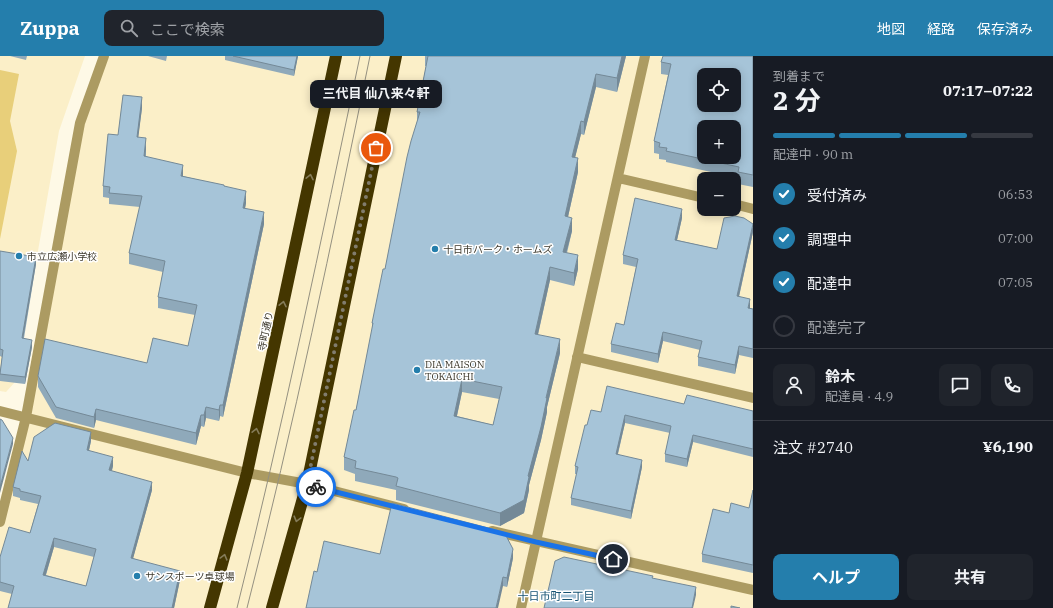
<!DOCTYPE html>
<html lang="ja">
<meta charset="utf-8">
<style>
body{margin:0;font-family:"IBM Plex Serif","Noto Sans JP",serif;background:#20242c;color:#f1f3f6;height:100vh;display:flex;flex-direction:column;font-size:15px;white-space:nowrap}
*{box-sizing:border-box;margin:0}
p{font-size:13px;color:#9ea1a6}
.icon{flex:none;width:22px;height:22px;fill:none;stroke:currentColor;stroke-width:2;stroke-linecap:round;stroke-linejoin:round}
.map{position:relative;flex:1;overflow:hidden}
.panel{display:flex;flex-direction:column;background:#171b24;width:300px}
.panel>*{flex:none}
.buttons{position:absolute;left:697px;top:12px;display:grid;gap:8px}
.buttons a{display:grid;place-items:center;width:44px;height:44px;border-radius:8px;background:#171b24;box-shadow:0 2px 10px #0003;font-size:20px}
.pin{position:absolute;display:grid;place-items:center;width:34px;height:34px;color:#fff;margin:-17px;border:2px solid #fff;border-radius:50%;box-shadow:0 1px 4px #0007}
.courier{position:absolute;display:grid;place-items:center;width:40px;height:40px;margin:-20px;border:3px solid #1a73e8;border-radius:50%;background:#fff;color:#222;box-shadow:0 1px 5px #0007}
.bubble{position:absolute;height:28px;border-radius:8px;background:#171b24;box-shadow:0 2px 10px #0003;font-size:13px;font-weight:700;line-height:28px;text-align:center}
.head em{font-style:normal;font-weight:700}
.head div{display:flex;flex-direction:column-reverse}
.head{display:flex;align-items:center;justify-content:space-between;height:68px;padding:0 20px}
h1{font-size:26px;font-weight:700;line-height:30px}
.bar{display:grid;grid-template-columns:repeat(4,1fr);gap:6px 4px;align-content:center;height:48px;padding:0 20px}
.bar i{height:5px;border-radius:3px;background:#363941}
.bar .current{background:#247eac}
.bar p{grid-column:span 4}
.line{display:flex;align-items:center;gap:10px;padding:0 20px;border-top:1px solid #363941}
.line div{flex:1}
.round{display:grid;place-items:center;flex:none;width:42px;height:42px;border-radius:8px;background:#20242c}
ol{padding:0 20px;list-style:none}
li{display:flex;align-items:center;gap:12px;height:44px}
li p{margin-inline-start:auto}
li .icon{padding:4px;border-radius:50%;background:#247eac;color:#fff;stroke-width:4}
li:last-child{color:#9ea1a6}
li i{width:22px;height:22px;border:2px solid #363941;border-radius:50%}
.primary-button{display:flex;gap:8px;margin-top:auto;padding:8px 20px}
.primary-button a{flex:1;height:46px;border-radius:8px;background:#247eac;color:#fff;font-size:16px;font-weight:700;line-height:46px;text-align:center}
.primary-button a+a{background:#20242c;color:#f1f3f6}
header{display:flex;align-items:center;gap:24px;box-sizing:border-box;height:56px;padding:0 20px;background:#247eac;color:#fff}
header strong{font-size:19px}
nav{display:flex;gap:22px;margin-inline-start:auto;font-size:14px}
.search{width:280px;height:36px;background:#20242c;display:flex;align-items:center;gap:10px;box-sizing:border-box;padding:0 14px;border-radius:8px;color:#9ea1a6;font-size:15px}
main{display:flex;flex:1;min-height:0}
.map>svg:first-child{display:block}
</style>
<header>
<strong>Zuppa</strong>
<div class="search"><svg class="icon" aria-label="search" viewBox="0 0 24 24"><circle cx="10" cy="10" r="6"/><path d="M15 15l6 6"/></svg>ここで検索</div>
<nav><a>地図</a><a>経路</a><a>保存済み</a></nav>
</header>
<main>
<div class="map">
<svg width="753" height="552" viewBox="0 0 753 552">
<rect width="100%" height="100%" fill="#fef9e6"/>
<path fill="#fbefc8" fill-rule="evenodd" d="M0,0H85L59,75L15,326L6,336L0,335Z
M105,0H753V552H0V467L80,70ZM704,19H734V49H704ZM704,71H734V101H704ZM704,123H734V153H704Z"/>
<path fill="#e8cf7a" d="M0,14L19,18L10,65L17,95L0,183Z"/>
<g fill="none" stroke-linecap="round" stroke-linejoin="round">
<path stroke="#ac9b62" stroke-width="10" d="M618,122L704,142
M734,148L753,153
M577,301L753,342
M0,355L247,417L307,428L404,453
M0,466L26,361L80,67L104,0
M492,475L753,534
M521,552L645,0"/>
<path stroke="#443600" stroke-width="12" d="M210,552L247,417L336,0
M272,552L307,428L396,0"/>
<path stroke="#949080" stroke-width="1" d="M237,552C283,369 321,185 360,0
M247,552C294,369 332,185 370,0"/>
</g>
<path fill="#8fa9ba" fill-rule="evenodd" d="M10,0H27L26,4Z
M148,0H167L166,5Z
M225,0H298L294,20L225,4Z
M425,0H626L617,36L596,31L584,79L581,78L575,101L578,116L568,161L572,175L567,197L578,213L574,230L550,224L538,279L560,297L547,351V356L541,384L529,429V434L524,457L500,470L396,444V434L355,425V418L344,414V401L356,354L372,275V267L385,213L417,66V56L426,10H425ZM462,336L499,343L493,369L457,360Z
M753,0V131L738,128V122L666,106V104L659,103V98L654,97V85L668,19L661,18V6Z
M142,52L138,81L146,93V100L183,120L224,130L246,147L245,152L264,168L223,361L220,360L219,365L206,362L204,371L201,370L196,389L96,364L94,372L56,362L38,331V320L147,307L188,290L195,259L158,252V241L163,216L129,208V197L140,151L109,148V142L103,141V130L118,79Z
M682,162L677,184L717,193L753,176L739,241L750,252L753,253V302L739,299L735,318L698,310V301L700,294L663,285L658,307L611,296V288L624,269L636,211L623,208V199Z
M0,195L36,208L24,282L32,291L25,328L0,325V315L2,301L0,300Z
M684,348L753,355V401L693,386L687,411L665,406V398L670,377L625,367L618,398L642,411L631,463L571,449V442L577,418H575V410L587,369L601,356Z
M91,385L89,394L113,410L112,415L152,434L133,502L180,524L174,552H8L12,538L0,535V501L30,477L38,448L20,444V442L13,440V431L28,405ZM54,491L94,501L86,530L46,519Z
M753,434V517L702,506V498L729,457L749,452Z
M513,502L507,531L503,530L317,516Z"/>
<path fill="#748997" d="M297,0H298L294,20V14Z
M622,0H626L617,36V22Z
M596,18V31L584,79V66Z
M142,41V52L137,92V81Z
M581,65V78L572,114V101Z
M146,82V93L144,111V100Z
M578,102V116L565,174V160Z
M183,109V120H181Z
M246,135V147L243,163V152Z
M682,153V162L675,193V184Z
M264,156V168L223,361V349Z
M572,162V175L563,209V196Z
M753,168V176L737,249V240Z
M578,199V213L574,230V217Z
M36,201V208L22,289V282Z
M550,211V224L535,291V278Z
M750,243V252L748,260V252Z
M663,276V285L658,307V298Z
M560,283V297L547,351V356L541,384L529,429V434L524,457L500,470V457L528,420Z
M32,284V291L25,328V321Z
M739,290V299L735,318V309Z
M462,323V336L454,373V360Z
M220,349V360L219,365V354Z
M206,351V362L204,371V359Z
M96,353V364L94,372V361Z
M201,359V370L196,389V377Z
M625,359V367L616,405V398Z
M91,376V385L87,403V394Z
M693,379V386L687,411V403Z
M13,382V388L0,437V431Z
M113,401V410L109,423V414Z
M642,404V411L631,463V455Z
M152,426V434L131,510V502Z
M54,482V491L43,528V519Z
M513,493V502L507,531V522Z
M180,515V524L174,552H172Z
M503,521V530L498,552H496Z
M696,531V539L693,552H692Z"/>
<path fill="#a6c4d8" stroke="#748997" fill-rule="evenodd" d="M233,0H297L294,14Z
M428,0H622L617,22L596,18L584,66L581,65L572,101L578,102L565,160L572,162L563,196L578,199L574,217L550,211L535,278L560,283L546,342H547L541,371L528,420L529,421L524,444L500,457L396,430L398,422L396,421L355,412L356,405L344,401L354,354H356L373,267H372L383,213H385L407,101L411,85L420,56H417ZM462,323L502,331L493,369L454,360Z
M663,0H753V119L738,116L739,111L666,95L667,92L659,91L660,87L654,85L671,8L661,6ZM704,19H734V49H704ZM704,71H734V101H704Z
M123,39L142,41L137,81L146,82L144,100L183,109L181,120L224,129V130L246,135L243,152L264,156L223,349H220L219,354L206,351L204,359H201L196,377L96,353L94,361L56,351L38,320L45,283L147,307L153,282L188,290L197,249L158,241L165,205L129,197L142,140L109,137L110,131L103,130L108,78L118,79Z
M635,142L682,153L675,184L717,193L724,162L735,160L744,162L753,168L737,240L750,243L748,252L753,253V293L739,290L735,309L698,301L702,285L663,276L658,298L611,288L616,267L624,269L638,203L623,199Z
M0,195L36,201L22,282L32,284L25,321L0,318L3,294L0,293Z
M607,330L684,348L687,339L753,355V393L693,379L687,403L665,398L671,370L625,359L616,398L642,404L631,455L571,442L578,411L575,410L585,369H587L591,354L601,356Z
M0,363L2,364L13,382L0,431Z
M55,367L91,376L87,394L113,401L109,414L152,426L131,502L180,515L172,552H8L14,530L0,526V501L9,471L30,477L41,440L20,435V433L13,431L22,395L28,405L34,381ZM54,482L96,493L86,530L43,519Z
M753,434V509L702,498L713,453L729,457L731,447L749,452Z
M392,447L504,476L513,493L507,522L503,521L496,552H306L314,515L317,516L324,485L380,498Z
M564,501L653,520L652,522L696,531L692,552H544L555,505Z
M731,550L740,552H731Z"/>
<defs><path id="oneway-chevron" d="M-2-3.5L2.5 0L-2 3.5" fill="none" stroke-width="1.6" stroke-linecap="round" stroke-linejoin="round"/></defs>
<g stroke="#857c59">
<use href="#oneway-chevron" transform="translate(310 121) rotate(-78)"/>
<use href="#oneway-chevron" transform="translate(283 248) rotate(-78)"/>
<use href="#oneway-chevron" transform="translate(256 375) rotate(-78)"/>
<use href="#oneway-chevron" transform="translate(297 463) rotate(105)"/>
<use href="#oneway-chevron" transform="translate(224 501) rotate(-75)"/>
</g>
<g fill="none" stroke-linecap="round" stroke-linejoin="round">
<path stroke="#817c6d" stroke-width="4" stroke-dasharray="0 7.2" d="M316,431L307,428L376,92"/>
<path stroke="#1a73e8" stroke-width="5" d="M316,431L536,486L613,503"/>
</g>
<g fill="#247eac" stroke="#fff" stroke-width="1.5">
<circle cx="435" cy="193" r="4"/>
<circle cx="19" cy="200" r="4"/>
<circle cx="417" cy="314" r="4"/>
<circle cx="137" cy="520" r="4"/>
</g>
<g text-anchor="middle" stroke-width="3" stroke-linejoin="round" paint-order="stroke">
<g font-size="10" fill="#3d392c" stroke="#fff" text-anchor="start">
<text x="443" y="197">十日市パーク・ホームズ</text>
<text x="27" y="204">市立広瀬小学校</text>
<text x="425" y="312">DIA MAISON<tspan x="425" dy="12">TOKAICHI</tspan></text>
<text x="145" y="524">サンスポーツ卓球場</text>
</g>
<g font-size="10" fill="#3d392c" stroke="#fff">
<text transform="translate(265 275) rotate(-78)" y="4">寺町通り</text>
</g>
<g font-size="11" fill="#165373" stroke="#fff">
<text x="556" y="544">十日市町二丁目</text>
</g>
</g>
</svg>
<div class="buttons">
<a><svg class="icon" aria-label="locate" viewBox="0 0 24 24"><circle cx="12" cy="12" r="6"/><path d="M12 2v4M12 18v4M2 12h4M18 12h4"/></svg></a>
<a>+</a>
<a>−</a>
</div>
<div class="pin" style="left:376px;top:92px;background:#ea580c"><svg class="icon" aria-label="bag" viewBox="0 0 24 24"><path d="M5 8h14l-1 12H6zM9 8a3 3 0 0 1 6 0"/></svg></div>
<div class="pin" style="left:613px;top:503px;background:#1f2937"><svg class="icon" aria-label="home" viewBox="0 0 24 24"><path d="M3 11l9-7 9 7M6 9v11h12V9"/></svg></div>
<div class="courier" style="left:316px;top:431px"><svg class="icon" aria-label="bike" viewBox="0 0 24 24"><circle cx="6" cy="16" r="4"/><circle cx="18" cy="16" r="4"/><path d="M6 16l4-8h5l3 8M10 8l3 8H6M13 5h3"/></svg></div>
<div class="bubble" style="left:310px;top:24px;width:132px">三代目 仙八来々軒</div>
</div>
<section class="panel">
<div class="head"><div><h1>2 分</h1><p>到着まで</p></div><em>07:17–07:22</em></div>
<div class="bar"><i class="current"></i><i class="current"></i><i class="current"></i><i></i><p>配達中 · 90 m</p></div>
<ol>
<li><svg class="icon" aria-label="check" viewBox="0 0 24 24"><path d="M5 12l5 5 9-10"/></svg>受付済み<p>06:53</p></li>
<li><svg class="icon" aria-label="check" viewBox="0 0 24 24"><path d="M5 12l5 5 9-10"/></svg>調理中<p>07:00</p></li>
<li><svg class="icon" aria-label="check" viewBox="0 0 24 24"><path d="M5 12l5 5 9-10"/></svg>配達中<p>07:05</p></li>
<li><i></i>配達完了</li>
</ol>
<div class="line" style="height:72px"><a class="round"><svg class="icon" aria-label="person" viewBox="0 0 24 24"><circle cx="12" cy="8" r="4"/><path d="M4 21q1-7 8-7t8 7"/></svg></a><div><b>鈴木</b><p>配達員 · 4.9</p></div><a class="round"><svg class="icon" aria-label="chat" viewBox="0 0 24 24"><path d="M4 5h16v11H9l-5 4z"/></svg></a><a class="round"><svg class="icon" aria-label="phone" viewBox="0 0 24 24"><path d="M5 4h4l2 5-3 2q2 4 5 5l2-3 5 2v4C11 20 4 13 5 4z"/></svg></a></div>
<div class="line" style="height:52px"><div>注文 #2740</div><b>¥6,190</b></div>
<div class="primary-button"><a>ヘルプ</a><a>共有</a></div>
</section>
</main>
